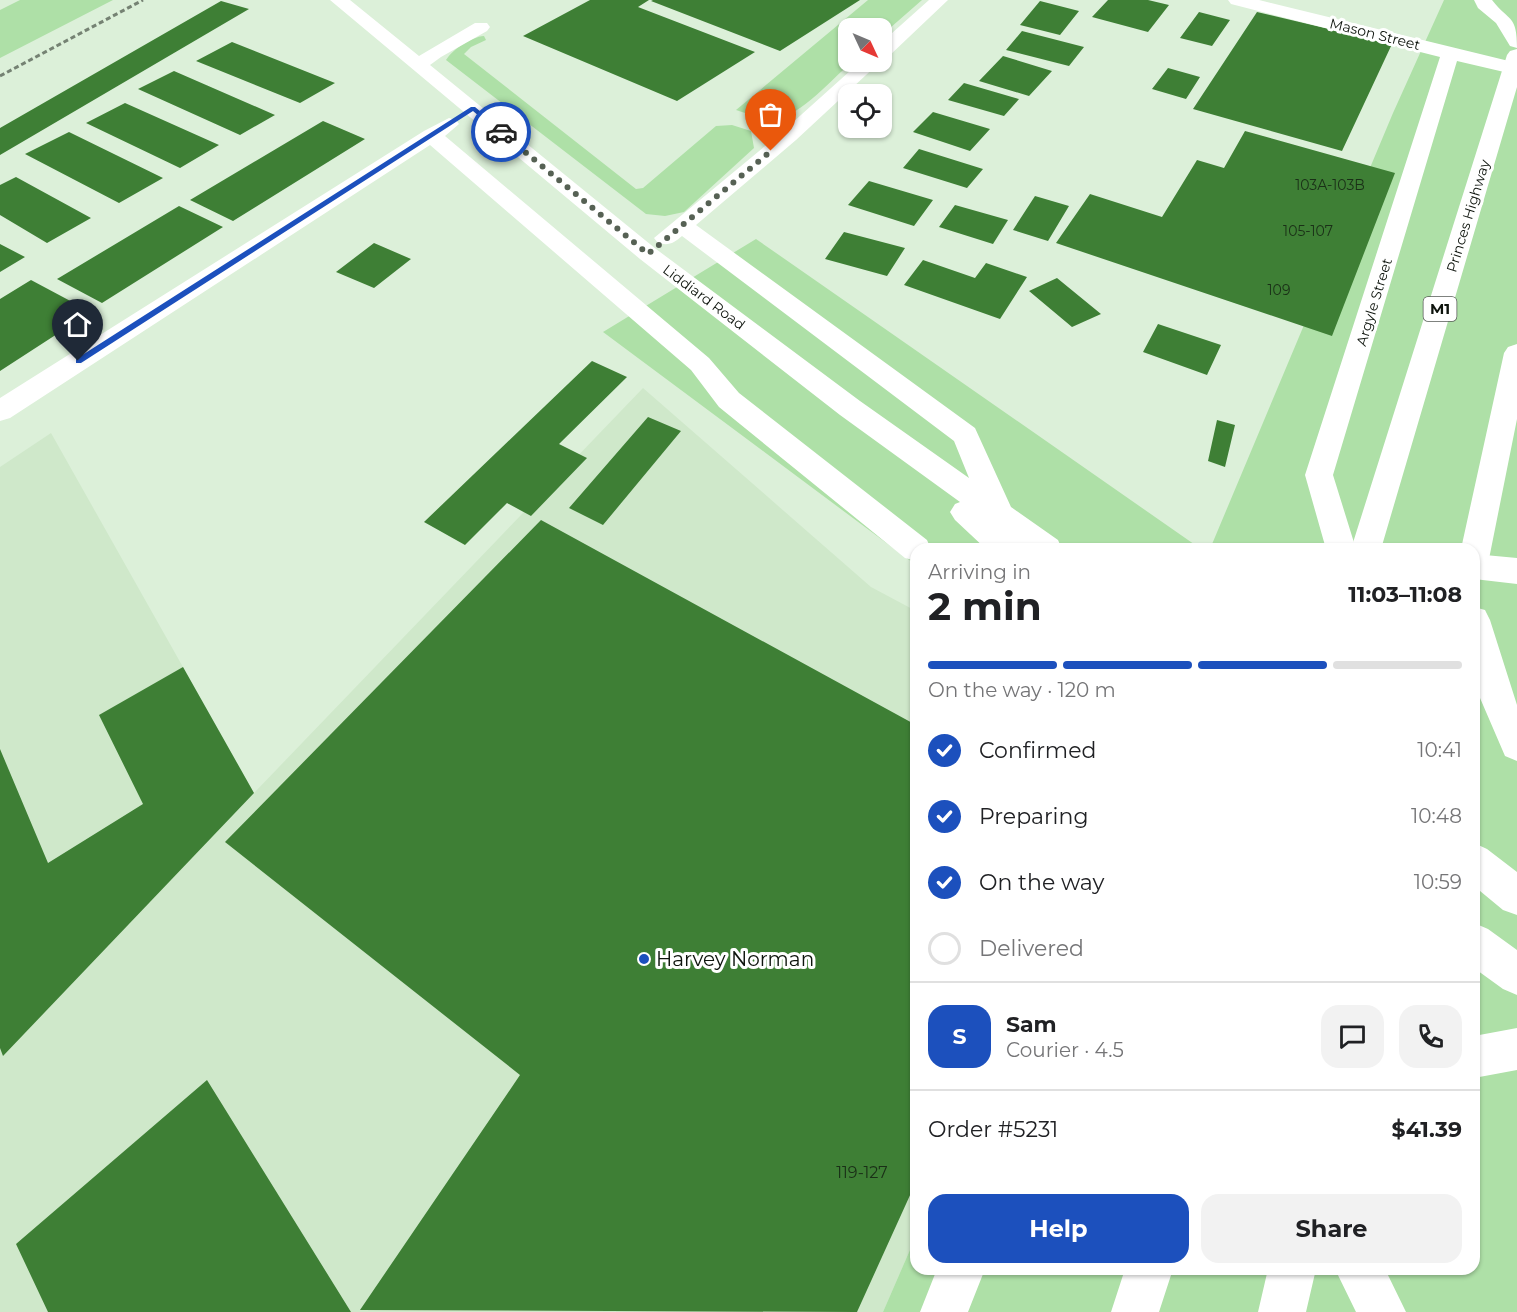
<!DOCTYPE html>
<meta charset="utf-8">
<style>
body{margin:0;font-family:Montserrat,sans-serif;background:#f2f2f2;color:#202124;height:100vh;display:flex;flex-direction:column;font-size:22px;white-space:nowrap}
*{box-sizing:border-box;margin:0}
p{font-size:20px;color:#757577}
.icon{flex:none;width:33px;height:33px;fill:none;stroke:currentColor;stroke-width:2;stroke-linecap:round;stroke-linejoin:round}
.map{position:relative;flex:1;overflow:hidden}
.sheet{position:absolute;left:910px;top:543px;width:570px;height:732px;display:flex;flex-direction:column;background:#fff;border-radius:18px;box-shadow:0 2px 4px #0004}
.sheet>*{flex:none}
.needle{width:39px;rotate:134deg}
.buttons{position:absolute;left:838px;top:18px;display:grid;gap:12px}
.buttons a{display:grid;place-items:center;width:54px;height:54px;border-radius:12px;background:#fff;box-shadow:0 2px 4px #0004;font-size:30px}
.pin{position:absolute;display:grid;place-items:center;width:51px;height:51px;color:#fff;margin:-62px -26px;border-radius:50% 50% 50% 0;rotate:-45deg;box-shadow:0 0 6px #0007}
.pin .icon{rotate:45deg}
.courier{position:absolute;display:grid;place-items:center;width:60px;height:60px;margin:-30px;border:4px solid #1c50bd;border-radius:50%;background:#fff;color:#222;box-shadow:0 2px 8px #0007}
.summary em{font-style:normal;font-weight:700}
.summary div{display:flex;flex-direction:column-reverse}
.summary{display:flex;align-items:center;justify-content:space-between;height:102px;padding:0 18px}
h1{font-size:39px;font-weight:700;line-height:45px}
.bar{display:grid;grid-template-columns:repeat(4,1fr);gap:9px 6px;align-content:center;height:72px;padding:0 18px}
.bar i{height:8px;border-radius:4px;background:#e0e0e0}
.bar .active{background:#1c50bd}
.bar p{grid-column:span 4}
.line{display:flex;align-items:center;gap:15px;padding:0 18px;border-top:2px solid #e0e0e0}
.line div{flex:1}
.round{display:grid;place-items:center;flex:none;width:63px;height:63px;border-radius:18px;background:#f2f2f2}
ol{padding:0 18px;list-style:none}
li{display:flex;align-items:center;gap:18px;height:66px}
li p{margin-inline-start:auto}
li .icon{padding:6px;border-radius:50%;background:#1c50bd;color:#fff;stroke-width:4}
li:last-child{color:#757577}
li i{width:33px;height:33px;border:3px solid #e0e0e0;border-radius:50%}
.button{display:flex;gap:12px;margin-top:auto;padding:12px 18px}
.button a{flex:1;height:69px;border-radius:18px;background:#1c50bd;color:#fff;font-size:24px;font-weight:700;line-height:69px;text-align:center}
.button a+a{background:#f2f2f2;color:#202124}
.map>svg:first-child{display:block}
</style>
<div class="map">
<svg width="1517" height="1312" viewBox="0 0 1517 1312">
<rect width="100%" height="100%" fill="#dcf0d9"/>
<path fill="#cfe8ca" d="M643,388L871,587L916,611V1236L883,1312H0V467L51,433L254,793Z"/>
<path fill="#aee0a7" d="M20,0H113L0,58V10Z
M868,0H922L882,35V28H849V62H852C833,78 801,115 778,118C764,120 749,114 736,110Z
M1444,0H1517V1312H883L916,1236V1269H1474V549H1210L1393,113Z
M484,36L486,40L471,47L464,54L636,189L643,188L716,126L732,125L751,131L754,148L684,212L665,216L646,214L446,60C453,49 471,37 484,36Z
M756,239L1201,549H916V565L603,332Z"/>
<path fill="#3e7f35" d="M590,0H649L638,7L755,52L677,101L523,36Z
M653,0H860L780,51L651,1Z
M1108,0H1148L1169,5L1148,32L1092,17Z
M221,1L249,9L0,155V128Z
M1040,1L1079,11L1060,35L1020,25Z
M1199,12L1230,20L1212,46L1180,38Z
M1257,12L1392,44L1342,151L1193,109Z
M1022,31L1084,47L1069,66L1006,50Z
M232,42L335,83L300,103L196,61Z
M1003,56L1052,71L1029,96L979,81Z
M1168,68L1200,77L1186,99L1152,89Z
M174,71L275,115L240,135L138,89Z
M964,83L1019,99L1004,116L948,100Z
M125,103L219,145L180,168L86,123Z
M933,112L990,129L970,151L913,132Z
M323,121L365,139L233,221L190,200Z
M1245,131L1395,173L1332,336L1056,243L1090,194L1162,217L1197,160L1224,168Z
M69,132L163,178L119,203L25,154Z
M919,149L983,169L967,188L903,168Z
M16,177L91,218L47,243L0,215V185Z
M869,181L933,200L914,226L848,205Z
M1035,196L1069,206L1048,241L1013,230Z
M955,205L1008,220L993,244L939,227Z
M179,206L223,227L102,303L57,279Z
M844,232L905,248L887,276L825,259Z
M374,243L411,259L374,288L336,272Z
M0,244L25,257L0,272Z
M923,260L975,278L986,263L1027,277L1000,319L904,285Z
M1057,278L1101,314L1072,327L1029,291Z
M31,280L91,312L0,371V299Z
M1158,324L1221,345L1207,375L1143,352Z
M592,361L627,377L559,444L587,458L531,516L507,503L465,545L424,522Z
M648,417L681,431L603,525L569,508Z
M1217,420L1235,425L1225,467L1208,461Z
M541,520L916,725V1182L857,1312L360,1310L520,1075L225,842Z
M183,667L254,793L3,1056L0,1048V749L48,863L143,804L99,715Z
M207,1080L351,1312H48L16,1244Z"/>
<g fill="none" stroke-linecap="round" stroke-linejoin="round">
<path fill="#fff" fill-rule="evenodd" d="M330,0H350L419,56L475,23H487L490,27L487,31L441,57L430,65L656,249L860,401L969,478L954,441L682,236C674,243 669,246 658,243L654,238L782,132L860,62H880L796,140L696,225L975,428L1011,507L1058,540L1062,549H1024L1019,545L1021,549H986L955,520L950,512L955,504L960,502L840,415L640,259Z
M929,0H948L889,56L882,58V42Z
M1228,0H1259L1517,63V75L1457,61L1333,475L1356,549H1326L1305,475L1440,57L1231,4Z
M1474,0H1492C1509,22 1517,14 1517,48L1510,46L1496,23L1478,8Z
M449,118L456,120L459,124L445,136L709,358L739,393L927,540L931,549H916V561L905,558L719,407L691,370L430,145L10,418L0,421V398L424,131Z
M1474,554L1517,558V584L1474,579Z
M1474,607L1485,610L1490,620L1517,705V761L1505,756L1477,691L1474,681Z
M1474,843L1487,849L1517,872V915L1503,910L1474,886Z
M1474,923L1488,929L1517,950V995L1503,989L1474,968Z
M1517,1028V1070L1474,1078V1036Z
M937,1269H985L968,1312H920Z
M1335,1269H1385L1406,1312H1356Z"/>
<path fill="#fff" fill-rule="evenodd" d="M1517,49V87L1381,549H1351L1507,55L1510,51Z
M1517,344V419L1489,559L1485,568L1474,571V549H1461L1504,353L1508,347Z
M1125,1269H1173L1159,1312H1111Z
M1268,1269H1316L1306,1312H1258Z"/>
<path stroke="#758273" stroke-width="3" stroke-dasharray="5 3" stroke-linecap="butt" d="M0,76L143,0"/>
</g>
<path fill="#1c50bd" d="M471,107H475L504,131V133H499L473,111L81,363H76V359Z"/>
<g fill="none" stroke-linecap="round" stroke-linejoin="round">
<path stroke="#566154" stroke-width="6" stroke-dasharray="0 10.8" d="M501,132L648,254L771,151"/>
</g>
<circle fill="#1c50bd" stroke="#fff" stroke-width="2" cx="644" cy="959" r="6"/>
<g text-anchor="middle" stroke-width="6" stroke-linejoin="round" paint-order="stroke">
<g font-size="14" fill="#0e140d" stroke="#fff">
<text transform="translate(1375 34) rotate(14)" y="5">Mason Street</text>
<text transform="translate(1468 216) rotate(-73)" y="5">Princes Highway</text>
<text transform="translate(704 297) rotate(37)" y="5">Liddiard Road</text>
<text transform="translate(1374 302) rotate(-73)" y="5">Argyle Street</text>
</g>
<g font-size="14" fill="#1a2f17">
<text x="1330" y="190">103A-103B</text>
<text x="1308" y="236">105-107</text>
<text x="1279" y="295">109</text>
</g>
<rect fill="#fff" stroke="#565a56" stroke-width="1.5" x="1423.5" y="297" width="33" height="24" rx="4.5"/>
<g font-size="15" font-weight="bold" fill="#0e140d">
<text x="1440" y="314">M1</text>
</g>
<g font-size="16" fill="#1a2f17">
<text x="862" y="1178">119-127</text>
</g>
<g font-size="20" fill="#0e140d" stroke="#fff" text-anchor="start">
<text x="656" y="966">Harvey Norman</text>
</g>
</g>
</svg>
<div class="buttons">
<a><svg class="needle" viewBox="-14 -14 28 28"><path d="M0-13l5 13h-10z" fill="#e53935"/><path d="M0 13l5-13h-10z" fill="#757577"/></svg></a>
<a><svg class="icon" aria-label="locate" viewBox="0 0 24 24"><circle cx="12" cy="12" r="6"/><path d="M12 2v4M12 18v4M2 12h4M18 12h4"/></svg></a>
</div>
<div class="pin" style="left:771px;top:151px;background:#ea580c"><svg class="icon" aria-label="bag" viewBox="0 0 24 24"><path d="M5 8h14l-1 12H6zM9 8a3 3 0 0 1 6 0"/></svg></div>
<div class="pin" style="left:78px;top:361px;background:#1f2937"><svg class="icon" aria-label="home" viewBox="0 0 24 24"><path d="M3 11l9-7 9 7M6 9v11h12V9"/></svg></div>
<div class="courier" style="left:501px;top:132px"><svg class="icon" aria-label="car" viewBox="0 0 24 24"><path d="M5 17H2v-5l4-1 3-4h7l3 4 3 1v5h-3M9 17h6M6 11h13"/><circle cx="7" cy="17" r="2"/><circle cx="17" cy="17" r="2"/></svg></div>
<section class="sheet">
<div class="summary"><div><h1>2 min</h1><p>Arriving in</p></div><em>11:03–11:08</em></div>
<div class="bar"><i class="active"></i><i class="active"></i><i class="active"></i><i></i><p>On the way · 120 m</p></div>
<ol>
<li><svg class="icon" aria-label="check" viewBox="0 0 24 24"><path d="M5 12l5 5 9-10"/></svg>Confirmed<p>10:41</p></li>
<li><svg class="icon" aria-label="check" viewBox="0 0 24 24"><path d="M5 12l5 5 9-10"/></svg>Preparing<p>10:48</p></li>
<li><svg class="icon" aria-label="check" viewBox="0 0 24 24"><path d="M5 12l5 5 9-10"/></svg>On the way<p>10:59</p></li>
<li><i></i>Delivered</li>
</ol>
<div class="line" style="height:108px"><b class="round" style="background:#1c50bd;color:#fff">S</b><div><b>Sam</b><p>Courier · 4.5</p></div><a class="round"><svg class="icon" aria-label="chat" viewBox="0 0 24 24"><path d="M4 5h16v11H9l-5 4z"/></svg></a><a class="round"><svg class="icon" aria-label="phone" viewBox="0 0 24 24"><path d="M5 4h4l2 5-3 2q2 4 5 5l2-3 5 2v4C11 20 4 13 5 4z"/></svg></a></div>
<div class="line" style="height:78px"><div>Order #5231</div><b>$41.39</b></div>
<div class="button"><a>Help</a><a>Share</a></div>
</section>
</div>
